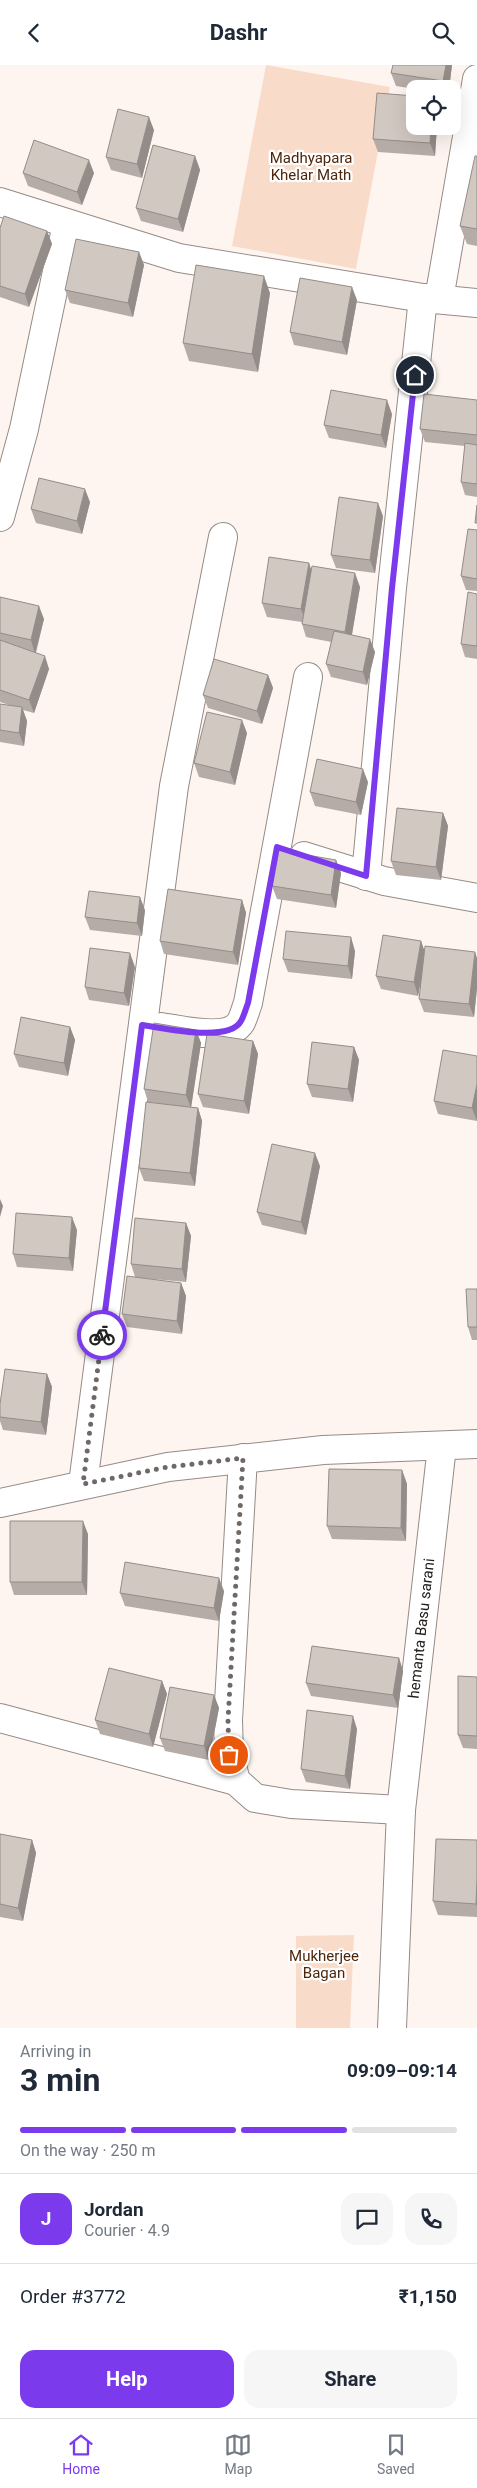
<!DOCTYPE html>
<meta charset="utf-8">
<style>
body{margin:0;font-family:Roboto,sans-serif;background:#f6f6f7;color:#1f2937;height:100vh;display:flex;flex-direction:column;font-size:19px;white-space:nowrap}
*{box-sizing:border-box;margin:0}
p{font-size:16px;color:#747a83}
.icon{flex:none;width:28px;height:28px;fill:none;stroke:currentColor;stroke-width:2;stroke-linecap:round;stroke-linejoin:round}
.map{position:relative;height:1963px;overflow:hidden}
.sheet{display:flex;flex-direction:column;background:#fff;flex:1}
.sheet>*{flex:none}
.controls{position:absolute;left:406px;top:15px;display:grid;gap:10px}
.controls a{display:grid;place-items:center;width:55px;height:55px;border-radius:10px;background:#fff;box-shadow:0 5px 20px #0002;font-size:25px}
.pin{position:absolute;display:grid;place-items:center;width:42px;height:42px;color:#fff;margin:-21px;border:2px solid #fff;border-radius:50%;box-shadow:0 1px 5px #0007}
.courier{position:absolute;display:grid;place-items:center;width:50px;height:50px;margin:-25px;border:4px solid #7c3aed;border-radius:50%;background:#fff;color:#222;box-shadow:0 1px 6px #0007}
.headline em{font-style:normal;font-weight:700}
.headline div{display:flex;flex-direction:column-reverse}
.headline{display:flex;align-items:center;justify-content:space-between;height:85px;padding:0 20px}
h1{font-size:32px;font-weight:700;line-height:38px}
.bar{display:grid;grid-template-columns:repeat(4,1fr);gap:8px 5px;align-content:center;height:60px;padding:0 20px}
.bar i{height:6px;border-radius:4px;background:#e0e1e3}
.bar .current{background:#7c3aed}
.bar p{grid-column:span 4}
.line{display:flex;align-items:center;gap:12px;padding:0 20px;border-top:1px solid #e0e1e3}
.line div{flex:1}
.round{display:grid;place-items:center;flex:none;width:52px;height:52px;border-radius:15px;background:#f6f6f7}
.primary-button{display:flex;gap:10px;margin-top:auto;padding:10px 20px}
.primary-button a{flex:1;height:58px;border-radius:15px;background:#7c3aed;color:#fff;font-size:20px;font-weight:700;line-height:58px;text-align:center}
.primary-button a+a{background:#f6f6f7;color:#1f2937}
header{display:flex;justify-content:space-between;align-items:center;height:65px;padding:0 20px;background:#fff;font-size:22px;font-weight:700}
.tab-bar{display:flex;justify-content:space-around;align-items:center;height:70px;border-top:1px solid #e0e1e3;background:#fff;font-size:14px;color:#747a83}
.tab-bar a{display:grid;justify-items:center;gap:2px}
.tab-bar .current{color:#7c3aed}
.map>svg:first-child{display:block}
</style>
<header><svg class="icon" aria-label="back" viewBox="0 0 24 24"><path d="M15 5l-7 7 7 7"/></svg>Dashr<svg class="icon" aria-label="search" viewBox="0 0 24 24"><circle cx="10" cy="10" r="6"/><path d="M15 15l6 6"/></svg></header>
<div class="map">
<svg width="477" height="1963" viewBox="0 0 477 1963">
<rect width="100%" height="100%" fill="#fef5f0"/>
<path fill="#f9dbca" d="M266,0L390,22L356,204L232,181Z
M354,1870L350,1963H296V1871Z"/>
<g fill="none" stroke-linecap="round" stroke-linejoin="round">
<defs>
<g id="minor">
<path d="M0,137L179,193L423,233L477,238"/>
<path d="M439,234L477,14"/>
<path d="M0,452L24,364L67,159"/>
<path d="M304,791L384,816L477,833"/>
<path d="M366,811L392,523L423,233"/>
<path d="M161,962C181,965 229,977 241,957C244,951 246,943 248,938L308,612"/>
<path d="M243,1393L228,1655L229,1690L236,1716L255,1733L291,1739L401,1745"/>
<path d="M83,1419L174,721L223,472"/>
<path d="M0,1438L168,1402L323,1385L477,1379"/>
<path d="M0,1653L236,1716"/>
<path id="s1" d="M392,1963L401,1745L442,1381"/>
</g>
</defs>
<use href="#minor" stroke="#958b86" stroke-width="30"/>
<use href="#minor" stroke="#fff" stroke-width="28"/>
</g>
<path fill="#b5aca7" d="M393,0H452L449,24H415L396,21L391,8Z
M437,61L435,91L378,87L373,74Z
M154,65L142,113L111,105L106,92Z
M195,91L200,105L183,167L141,156L136,143Z
M477,91V181L467,179L460,161Z
M23,108H94L82,140L28,121Z
M0,163L47,166L52,179L29,242L0,232Z
M139,187L144,200L133,252L70,238L65,225Z
M270,228L258,307L189,296L183,278Z
M357,235L347,290L294,280L290,267Z
M477,335V432L465,430L461,417L465,381L425,377L420,364Z
M392,349L386,383L329,373L324,360Z
M90,437L82,469L36,458L31,444Z
M383,451L375,508L336,503L331,490Z
M477,465V526L466,525L461,511Z
M309,498L311,505L360,522L352,570L375,587L367,620L331,612L326,599L331,577L306,572L302,559V557L267,552L262,538Z
M477,529V594L465,592L461,579Z
M0,532L44,554L36,588L49,604L34,648L23,645L27,656L24,681L0,677V639L12,641L0,637Z
M268,610L273,623L262,659L208,643L203,630Z
M247,668L235,720L199,712L194,698Z
M368,717L361,750L315,741L310,727Z
M443,748L448,761L441,815L396,810L391,796Z
M336,795L341,808L336,843L277,834L272,821Z
M242,835L246,848L238,900L164,889L160,876Z
M145,845L142,871L90,865L85,852Z
M421,876L424,886L477,893V923L474,952L424,947L419,934L421,914L418,931L381,924L376,911Z
M355,886L352,914L288,907L283,894Z
M135,902L129,941L89,935L85,922Z
M70,962L75,975L68,1011L19,1002L14,989Z
M196,965L201,978L191,1042L198,1043L202,1056L195,1121L144,1116L139,1103L160,1039L148,1037L144,1024Z
M253,976L258,989L249,1049L203,1042L198,1029Z
M354,982L359,995L353,1037L312,1032L307,1019Z
M477,991V1056L438,1049L434,1036Z
M320,1101L306,1170L262,1160L257,1147Z
M186,1158L191,1171L186,1217L142,1213L181,1218L186,1231L182,1269L127,1262L122,1249L135,1212L131,1199Z
M77,1165L73,1206L17,1202L13,1189Z
M477,1224V1275H472L468,1262Z
M47,1309L52,1322L46,1370L3,1365L0,1356V1352Z
M402,1405L407,1419L406,1476L332,1474L327,1461Z
M88,1469L87,1530H14L10,1517Z
M224,1526L219,1556L125,1541L120,1528Z
M399,1593L403,1606L398,1643L311,1631L306,1618Z
M477,1612V1684L463,1683L458,1670Z
M162,1616L167,1629L153,1682L100,1669L95,1655Z
M214,1630L219,1643L209,1695L165,1686L160,1673Z
M357,1664L350,1724L306,1717L301,1704Z
M0,1769L32,1775L36,1788L23,1856L0,1852Z
M477,1775V1852L438,1850L433,1836Z"/>
<path fill="#938c88" d="M446,0H452L449,24H445L443,16Z
M149,52L154,65L142,113L137,99Z
M431,61H437L435,91L430,78Z
M195,91L200,105L183,167L178,154Z
M89,95L94,108L82,140L77,127Z
M47,166L52,179L29,242L25,229Z
M139,187L144,200L133,252L128,238Z
M264,211L270,228L258,307L252,289Z
M352,222L357,235L347,290L342,277Z
M387,335L392,349L386,383L381,370Z
M85,424L90,437L82,469L77,456Z
M378,438L383,451L375,508L370,495Z
M309,498L313,511L306,557L301,544Z
M355,508L360,522L350,580L345,567Z
M39,541L44,554L35,589L31,575Z
M370,574L375,587L367,620L363,607Z
M45,591L49,604L34,648L29,635Z
M268,610L273,623L262,659L257,646Z
M22,642L27,656L24,681L19,668Z
M242,655L247,668L235,720L230,707Z
M363,704L368,717L361,750L356,737Z
M443,748L448,761L441,815L436,802Z
M336,795L341,808L336,843L331,830Z
M140,832L145,845L142,871L137,858Z
M242,835L246,848L238,900L233,887Z
M351,872L355,886L352,914L348,901Z
M421,876L426,890L418,931L414,917Z
M475,887L477,893V923L474,952L469,939Z
M130,888L135,902L129,941L124,928Z
M70,962L75,975L68,1011L64,998Z
M196,965L201,978L191,1043L186,1030Z
M253,976L258,989L249,1049L244,1036Z
M354,982L359,995L353,1037L348,1024Z
M477,1019V1056L472,1043Z
M198,1043L202,1056L195,1121L190,1108Z
M315,1088L320,1101L306,1170L301,1157Z
M0,1134L3,1141L0,1152Z
M72,1152L77,1165L73,1206L69,1193Z
M186,1158L191,1171L186,1217L182,1204Z
M181,1218L186,1231L182,1269L177,1256Z
M47,1309L52,1322L46,1370L41,1357Z
M402,1405L407,1419L406,1476L401,1463Z
M83,1456L88,1469L87,1530L82,1517Z
M219,1513L224,1526L219,1556L214,1543Z
M399,1593L403,1606L398,1643L393,1630Z
M162,1616L167,1629L153,1682L149,1669Z
M214,1630L219,1643L209,1695L204,1681Z
M353,1651L357,1664L350,1724L345,1711Z
M32,1775L36,1788L23,1856L18,1843Z
M477,1813V1842L476,1839Z"/>
<path fill="#d2c8c2" stroke="#938c88" d="M393,0H446L443,16L391,8Z
M377,28L415,31V61H431L430,78L373,74Z
M118,44L149,52L137,99L106,92Z
M34,75L89,95L77,127L23,108Z
M153,80L195,91L178,154L136,143Z
M475,91H477V164L460,161Z
M4,151L47,166L25,229L0,221V163Z
M76,174L139,187L128,238L65,225Z
M196,200L264,211L252,289L183,278Z
M300,213L352,222L342,277L290,267Z
M331,325L387,335L381,370L324,360Z
M424,329L477,335V370L420,364Z
M465,378L477,380V419L461,417Z
M39,413L85,424L77,456L31,444Z
M339,432L378,438L370,495L331,490Z
M477,440V458H475Z
M468,464L477,465V514L461,511Z
M269,492L309,498L301,544L262,538Z
M312,501L355,508L345,567L302,559Z
M468,527L477,529V581L461,579Z
M0,532L39,541L31,575L0,568Z
M334,566L370,574L363,607L326,599Z
M0,575L45,591L29,635L0,625Z
M214,594L268,610L257,646L203,630Z
M0,639L22,642L19,668L0,665Z
M207,647L242,655L230,707L194,698Z
M317,694L363,704L356,737L310,727Z
M397,743L443,748L436,802L391,796Z
M278,785L336,795L331,830L272,821Z
M168,824L242,835L233,887L160,876Z
M89,826L140,832L137,858L85,852Z
M286,866L351,872L348,901L283,894Z
M383,870L421,876L414,917L376,911Z
M425,881L475,887L469,939L419,934Z
M90,883L130,888L124,928L85,922Z
M21,952L70,962L64,998L14,989Z
M154,958L196,965L186,1030L144,1024Z
M207,969L253,976L244,1036L198,1029Z
M312,977L354,982L348,1024L307,1019Z
M443,985L477,991V1019L472,1043L434,1036Z
M146,1037L198,1043L190,1108L139,1103Z
M272,1079L315,1088L301,1157L257,1147Z
M16,1148L72,1152L69,1193L13,1189Z
M135,1153L186,1158L182,1204L131,1199Z
M127,1211L181,1218L177,1256L122,1249Z
M466,1224H477V1262H468Z
M5,1304L47,1309L41,1357L0,1352V1339Z
M329,1404L402,1405L401,1463L327,1461Z
M10,1456H83L82,1517H10Z
M125,1497L219,1513L214,1543L120,1528Z
M312,1581L399,1593L393,1630L306,1618Z
M109,1603L162,1616L149,1669L95,1655Z
M458,1611L477,1612V1671L458,1670Z
M170,1622L214,1630L204,1681L160,1673Z
M307,1645L353,1651L345,1711L301,1704Z
M0,1769L32,1775L18,1843L0,1839Z
M436,1774L477,1775V1813L476,1839L433,1836Z"/>
<g fill="none" stroke-linecap="round" stroke-linejoin="round">
<path stroke="#6e6966" stroke-width="5" stroke-dasharray="0 9" d="M102,1270L83,1419L168,1402L243,1393L228,1655L229,1690"/>
<path stroke="#7c3aed" stroke-width="6" d="M102,1270L142,960C164,963 229,978 241,956C244,951 246,943 248,938L277,782L366,811L392,523L415,310"/>
</g>
<g text-anchor="middle" stroke-width="4.5" stroke-linejoin="round" paint-order="stroke">
<g font-size="15" fill="#4e270a" stroke="#fff">
<text x="311" y="98">Madhyapara<tspan x="311" dy="17">Khelar Math</tspan></text>
<text x="324" y="1896">Mukherjee<tspan x="324" dy="17">Bagan</tspan></text>
</g>
<g font-size="15" fill="#211e1b" stroke="#fff">
<text dy="5" stroke="none"><textPath href="#s1" startOffset="401">hemanta Basu sarani</textPath></text>
</g>
</g>
</svg>
<div class="controls">
<a><svg class="icon" aria-label="locate" viewBox="0 0 24 24"><circle cx="12" cy="12" r="6"/><path d="M12 2v4M12 18v4M2 12h4M18 12h4"/></svg></a>
</div>
<div class="pin" style="left:229px;top:1690px;background:#ea580c"><svg class="icon" aria-label="bag" viewBox="0 0 24 24"><path d="M5 8h14l-1 12H6zM9 8a3 3 0 0 1 6 0"/></svg></div>
<div class="pin" style="left:415px;top:310px;background:#1f2937"><svg class="icon" aria-label="home" viewBox="0 0 24 24"><path d="M3 11l9-7 9 7M6 9v11h12V9"/></svg></div>
<div class="courier" style="left:102px;top:1270px"><svg class="icon" aria-label="bike" viewBox="0 0 24 24"><circle cx="6" cy="16" r="4"/><circle cx="18" cy="16" r="4"/><path d="M6 16l4-8h5l3 8M10 8l3 8H6M13 5h3"/></svg></div>
</div>
<section class="sheet">
<div class="headline"><div><h1>3 min</h1><p>Arriving in</p></div><em>09:09–09:14</em></div>
<div class="bar"><i class="current"></i><i class="current"></i><i class="current"></i><i></i><p>On the way · 250 m</p></div>
<div class="line" style="height:90px"><b class="round" style="background:#7c3aed;color:#fff">J</b><div><b>Jordan</b><p>Courier · 4.9</p></div><a class="round"><svg class="icon" aria-label="chat" viewBox="0 0 24 24"><path d="M4 5h16v11H9l-5 4z"/></svg></a><a class="round"><svg class="icon" aria-label="phone" viewBox="0 0 24 24"><path d="M5 4h4l2 5-3 2q2 4 5 5l2-3 5 2v4C11 20 4 13 5 4z"/></svg></a></div>
<div class="line" style="height:65px"><div>Order #3772</div><b>₹1,150</b></div>
<div class="primary-button"><a>Help</a><a>Share</a></div>
</section>
<nav class="tab-bar">
<a class="current"><svg class="icon" aria-label="home" viewBox="0 0 24 24"><path d="M3 11l9-7 9 7M6 9v11h12V9"/></svg>Home</a>
<a><svg class="icon" aria-label="map" viewBox="0 0 24 24"><path d="M3 6l6-2 6 2 6-2v14l-6 2-6-2-6 2zM9 4v14M15 6v14"/></svg>Map</a>
<a><svg class="icon" aria-label="saved" viewBox="0 0 24 24"><path d="M7 4h10v16l-5-4-5 4z"/></svg>Saved</a>
</nav>
